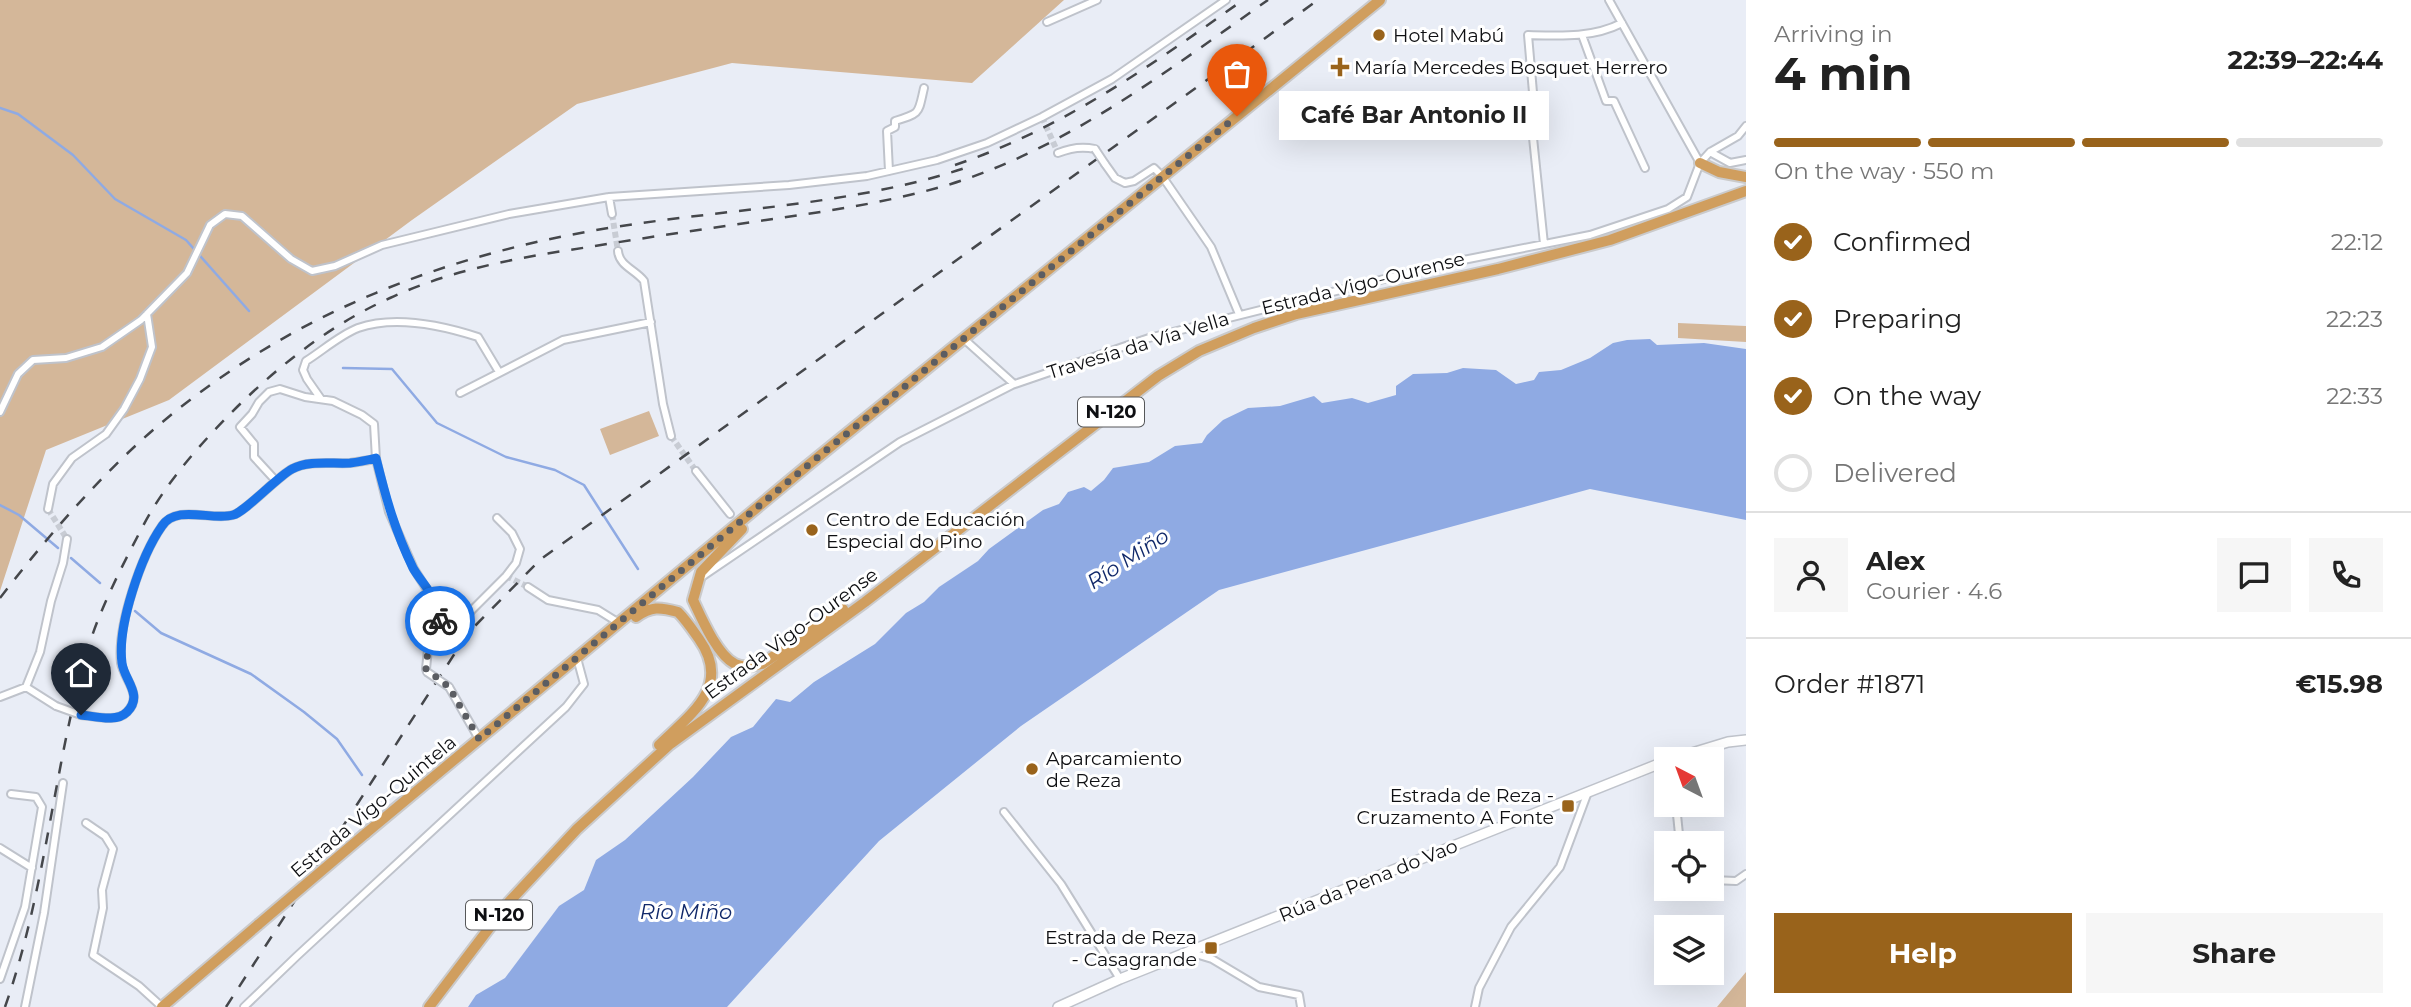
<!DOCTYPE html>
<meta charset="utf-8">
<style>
body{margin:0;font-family:Montserrat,sans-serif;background:#f6f6f6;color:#222;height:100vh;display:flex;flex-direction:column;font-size:26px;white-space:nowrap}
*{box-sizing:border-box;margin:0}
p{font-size:23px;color:#767676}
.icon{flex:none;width:38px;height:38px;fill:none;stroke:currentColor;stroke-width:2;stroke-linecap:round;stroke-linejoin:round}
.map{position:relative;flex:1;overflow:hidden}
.side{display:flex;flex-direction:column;background:#fff;width:665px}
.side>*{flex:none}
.needle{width:46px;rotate:319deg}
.fabs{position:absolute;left:1654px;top:747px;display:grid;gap:14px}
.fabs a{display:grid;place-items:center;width:70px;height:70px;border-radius:0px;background:#fff;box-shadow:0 7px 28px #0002;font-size:35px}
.pin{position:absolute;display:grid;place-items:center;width:60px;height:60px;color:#fff;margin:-72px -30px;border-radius:50% 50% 50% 0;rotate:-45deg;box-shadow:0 0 7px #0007}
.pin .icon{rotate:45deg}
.courier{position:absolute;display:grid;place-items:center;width:70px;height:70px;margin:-35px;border:5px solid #1a73e8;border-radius:50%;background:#fff;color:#222;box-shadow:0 2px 9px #0007}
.bubble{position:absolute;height:49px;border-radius:0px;background:#fff;box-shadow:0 7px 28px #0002;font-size:23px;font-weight:700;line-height:49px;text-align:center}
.overview em{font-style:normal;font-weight:700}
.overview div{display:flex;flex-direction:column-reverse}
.overview{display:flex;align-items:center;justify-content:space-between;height:119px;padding:0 28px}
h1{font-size:46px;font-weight:700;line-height:52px}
.bar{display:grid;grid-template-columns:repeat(4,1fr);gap:10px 7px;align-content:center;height:84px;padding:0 28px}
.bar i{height:9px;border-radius:5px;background:#e0e0e0}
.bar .on{background:#99631b}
.bar p{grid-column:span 4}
.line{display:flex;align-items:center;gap:18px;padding:0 28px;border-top:2px solid #e0e0e0}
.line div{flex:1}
.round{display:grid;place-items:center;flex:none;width:74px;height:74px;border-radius:0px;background:#f6f6f6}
ol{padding:0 28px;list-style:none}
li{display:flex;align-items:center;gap:21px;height:77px}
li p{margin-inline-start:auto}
li .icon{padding:7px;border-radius:50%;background:#99631b;color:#fff;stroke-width:4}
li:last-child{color:#767676}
li i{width:38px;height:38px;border:4px solid #e0e0e0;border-radius:50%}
.primary-button{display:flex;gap:14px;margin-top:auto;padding:14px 28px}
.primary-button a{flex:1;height:80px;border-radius:0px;background:#99631b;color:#fff;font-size:28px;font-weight:700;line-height:80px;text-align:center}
.primary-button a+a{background:#f6f6f6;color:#222}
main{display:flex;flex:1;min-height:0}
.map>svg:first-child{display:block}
</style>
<main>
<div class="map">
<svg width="1746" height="1007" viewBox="0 0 1746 1007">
<rect width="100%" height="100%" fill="#e9edf6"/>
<path fill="#d4b799" d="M0,0H1064L972,83L732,63L577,104L412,220L169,400L46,450L0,591Z
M1678,323L1746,326V342L1678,338Z
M649,411L659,436L610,455L600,429Z
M1746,972V1007H1717Z"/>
<path fill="#8faae3" d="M1650,339L1657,345L1704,343L1746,349V520L1590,489L1219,590L1021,726L879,841L727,1007H468L476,995L505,978L559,906L584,890L596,860L625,840L693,777L731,737L753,727L776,699L790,702L814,682L875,644L906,613L924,602L939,587L978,561L989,549L1043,510L1059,504L1068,492L1084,487L1091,491L1104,480L1113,468L1149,462L1175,446L1202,443L1207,435L1223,420L1248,408L1280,406L1314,396L1322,403L1352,398L1368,403L1396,395V386L1413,374L1447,373L1463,368L1496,370L1516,384L1534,380L1539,372L1561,370L1590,358L1613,343L1627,340Z"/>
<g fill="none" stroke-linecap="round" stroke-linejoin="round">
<path stroke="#8faae3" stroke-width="2.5" d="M0,108L18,114L73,155L115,199L186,240L249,311
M343,368L392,369L437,423L506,457L555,470L584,485L638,569
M0,505L19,515L58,548
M71,558L100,583
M135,611L161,633L251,674L304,712L337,739L362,775"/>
<path stroke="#c8ccd4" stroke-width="6" stroke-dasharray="6 3" stroke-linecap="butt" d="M1042,117L1058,153
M612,214L618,251
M671,436L696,471
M48,509L67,539
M506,576L528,587"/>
<defs>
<path id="minor" d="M1609,0L1700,163
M1047,22L1097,0
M1582,35L1606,101H1614L1645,168
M1710,152L1730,163L1746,160
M1058,153C1070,148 1082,146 1095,149
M1105,164L1115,178L1125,183L1134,181L1154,168L1162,176L1211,247L1239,314
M889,171L887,131L895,127V121C921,113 918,114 924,88
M609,197L612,214
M1544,244L1532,128L1534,104L1528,35C1560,36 1593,38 1622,23
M618,251C619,266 636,270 644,281L663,404L671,436
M964,339L1014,384
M460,393L563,340L651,322
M321,399L307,379L303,370L306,361C322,351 340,335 358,328C395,315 441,325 478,337L499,372
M0,412L18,374L33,360L66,358L102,347L141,320L187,273L210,225L225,214L242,216L291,259L312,271L335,266L382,245L509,214L609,197L789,185L867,176L937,160L987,143L1042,117L1112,79L1226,0
M696,471L730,514
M276,481L254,457V444L240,427L252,414L259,402L269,392L280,389L305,397L333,401L362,415L374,424L376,459L389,512L414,569L441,612L440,624L428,649L426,669L427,672
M48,509L53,484L72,458L106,434L124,409L140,379L152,347L147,314
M703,576L900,442L1012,385L1149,338L1448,263L1590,235L1668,209L1687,197L1700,163L1710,152L1738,136L1746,126
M528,587L548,600L598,610L619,623
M441,612L464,618L506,576L516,563L520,549L512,533L497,518
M26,687L56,706
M449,687L479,739
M0,697L26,687L40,652L51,601L63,563L67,539
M81,715C95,716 116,723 127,712C144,695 124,680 121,663C117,626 141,556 162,526C176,504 212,521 233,515C245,512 277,477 292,469C308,460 332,464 350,463C359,462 368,460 376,459
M1676,805L1680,844
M1004,812L1061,884L1120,979
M86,823L105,836L113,849L102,890L103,908L93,955L139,986L162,1007
M0,848L32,868
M1712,880L1736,881L1746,874
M1189,952L1212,959L1259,987L1299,995L1301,1007
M0,979L25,907L42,807L36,797L11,794
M25,1007L44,913L63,783
M244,1007L297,956L566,707L584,684L577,658
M1475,1007L1479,988L1511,927L1560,867L1588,792"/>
<path id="secondary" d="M1669,760L1728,742L1746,740
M1058,1007L1120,979L1666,761"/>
<path id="trunk" d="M1700,163L1719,172L1746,177
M742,529L701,572L693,600C701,617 717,655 735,664C743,668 754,666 762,664L843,609
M636,617C651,606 660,607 678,612C686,620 692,629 699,639C732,686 692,713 659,745
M365,834L807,466L1380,0
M162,1007L259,924
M429,1007L509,902L577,829L669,745L865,602L1158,376L1199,351L1254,328L1296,314L1498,269L1610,240L1746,191"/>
</defs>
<use href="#minor" stroke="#bfc3cb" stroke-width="10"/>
<use href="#secondary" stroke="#bfc3cb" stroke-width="12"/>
<use href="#trunk" stroke="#cacacb" stroke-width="14"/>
<use href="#minor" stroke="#fff" stroke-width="6"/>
<use href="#secondary" stroke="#fff" stroke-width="9"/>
<use href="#trunk" stroke="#d09e5e" stroke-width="10"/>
<path stroke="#45474b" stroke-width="2.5" stroke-dasharray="12 12" stroke-linecap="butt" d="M955,165C1062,129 1152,65 1243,0
M0,598C48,536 100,475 160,424C298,308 459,249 635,224C745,208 859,203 965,168
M5,1007C45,893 53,773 85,658C98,612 121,568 143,526C166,482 202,442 237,407C282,363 332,324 390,298C453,269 521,257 589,247C648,237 707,229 766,220C829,211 891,202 951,184C1069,147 1168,70 1268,0
M226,1007L468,633L541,559L1318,0"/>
<defs>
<path id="minor-bridge" d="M1095,149L1105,164
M427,672L449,687
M56,706L81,715"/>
<path id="trunk-bridge" d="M259,924L365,834"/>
</defs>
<use href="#minor-bridge" stroke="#bfc3cb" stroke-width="10" stroke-linecap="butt"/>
<use href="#trunk-bridge" stroke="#cacacb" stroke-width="14" stroke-linecap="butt"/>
<use href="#minor-bridge" stroke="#fff" stroke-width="6"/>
<use href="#trunk-bridge" stroke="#d09e5e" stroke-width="10"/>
</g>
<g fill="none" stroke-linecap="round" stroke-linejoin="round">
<path stroke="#5b5d62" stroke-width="7" stroke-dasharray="0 12.6" d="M440,621L428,649L426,669L449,687L479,739L807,466L1237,116"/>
<path stroke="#1a73e8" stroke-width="9" d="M81,715C95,716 116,723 127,712C144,695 124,680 122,663C117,626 141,556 162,526C176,504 212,521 233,515C245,512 277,477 292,469C308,460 332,464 350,463C359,462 368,460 376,458C386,498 395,531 413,568C422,584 442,602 440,621"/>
</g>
<g fill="#99631b" stroke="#fff" stroke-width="2.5">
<circle cx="1379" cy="35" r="7"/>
<path d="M1336.5 56.5h7v7h7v7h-7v7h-7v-7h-7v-7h7z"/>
<circle cx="812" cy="530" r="7"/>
<circle cx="1032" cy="769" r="7"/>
<rect x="1561" y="799" width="14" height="14" rx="3.5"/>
<rect x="1204" y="941" width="14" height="14" rx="3.5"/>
</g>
<g text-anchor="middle" stroke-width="6" stroke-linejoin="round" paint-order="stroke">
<g fill="#fff" stroke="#565759" stroke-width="2">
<rect x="1078" y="397.5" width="66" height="29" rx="5"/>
<rect x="466" y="900.5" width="66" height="29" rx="5"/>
</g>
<g font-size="18" font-weight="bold" fill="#0e0f12">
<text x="1111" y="418">N-120</text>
<text x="499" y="921">N-120</text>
</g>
<g font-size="19" fill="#0e0f12" stroke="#fff" text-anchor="start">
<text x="1393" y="42">Hotel Mabú</text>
<text x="1354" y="74">María Mercedes Bosquet Herrero</text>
<text x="826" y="526">Centro de Educación<tspan x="826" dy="22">Especial do Pino</tspan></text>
<text x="1046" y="765">Aparcamiento<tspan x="1046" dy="22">de Reza</tspan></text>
<text x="1554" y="802" text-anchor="end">Estrada de Reza -<tspan x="1554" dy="22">Cruzamento A Fonte</tspan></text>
<text x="1197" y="944" text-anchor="end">Estrada de Reza<tspan x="1197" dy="22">- Casagrande</tspan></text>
</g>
<g font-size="19" fill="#0e0f12" stroke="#fff">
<text transform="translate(1363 283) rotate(-14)" y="7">Estrada Vigo-Ourense</text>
<text transform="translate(1138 345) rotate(-17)" y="7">Travesía da Vía Vella</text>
<text transform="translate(791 633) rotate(-36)" y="7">Estrada Vigo-Ourense</text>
<text transform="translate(373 806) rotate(-40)" y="7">Estrada Vigo-Quintela</text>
<text transform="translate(1368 880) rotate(-22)" y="7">Rúa da Pena do Vao</text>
</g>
<g font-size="21" font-style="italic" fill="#11296a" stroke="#fff">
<text transform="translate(1128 559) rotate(-33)" y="7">Río Miño</text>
<text x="686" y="919">Río Miño</text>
</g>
</g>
</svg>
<div class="fabs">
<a><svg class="needle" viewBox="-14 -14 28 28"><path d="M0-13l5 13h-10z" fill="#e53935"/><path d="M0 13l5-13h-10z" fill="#767676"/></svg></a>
<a><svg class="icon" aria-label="locate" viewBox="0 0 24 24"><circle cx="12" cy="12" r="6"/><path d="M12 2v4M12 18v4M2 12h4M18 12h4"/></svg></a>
<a><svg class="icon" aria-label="layers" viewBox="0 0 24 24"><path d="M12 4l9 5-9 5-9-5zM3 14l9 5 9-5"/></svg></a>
</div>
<div class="pin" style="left:1237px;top:116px;background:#ea580c"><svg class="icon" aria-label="bag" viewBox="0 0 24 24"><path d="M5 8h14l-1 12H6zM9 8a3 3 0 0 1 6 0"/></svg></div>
<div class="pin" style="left:81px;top:715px;background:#1f2937"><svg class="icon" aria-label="home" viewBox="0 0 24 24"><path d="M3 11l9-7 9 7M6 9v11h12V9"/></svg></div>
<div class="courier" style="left:440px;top:621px"><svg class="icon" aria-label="bike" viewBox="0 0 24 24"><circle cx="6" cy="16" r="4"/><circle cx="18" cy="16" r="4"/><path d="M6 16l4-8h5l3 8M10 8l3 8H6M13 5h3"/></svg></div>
<div class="bubble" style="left:1279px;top:91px;width:270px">Café Bar Antonio II</div>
</div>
<section class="side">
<div class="overview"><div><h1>4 min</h1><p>Arriving in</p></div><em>22:39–22:44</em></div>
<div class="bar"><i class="on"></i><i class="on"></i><i class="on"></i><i></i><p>On the way · 550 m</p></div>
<ol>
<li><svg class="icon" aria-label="check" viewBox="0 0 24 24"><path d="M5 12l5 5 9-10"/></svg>Confirmed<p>22:12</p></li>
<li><svg class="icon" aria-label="check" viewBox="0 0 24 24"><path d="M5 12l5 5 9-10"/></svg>Preparing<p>22:23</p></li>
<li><svg class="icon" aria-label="check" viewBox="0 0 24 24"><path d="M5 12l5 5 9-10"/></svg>On the way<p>22:33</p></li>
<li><i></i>Delivered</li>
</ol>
<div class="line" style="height:126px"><a class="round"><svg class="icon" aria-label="person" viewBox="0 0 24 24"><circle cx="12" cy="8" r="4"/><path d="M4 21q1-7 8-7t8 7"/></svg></a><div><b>Alex</b><p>Courier · 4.6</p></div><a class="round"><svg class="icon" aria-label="chat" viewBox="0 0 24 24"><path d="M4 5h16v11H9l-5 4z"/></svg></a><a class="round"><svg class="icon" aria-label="phone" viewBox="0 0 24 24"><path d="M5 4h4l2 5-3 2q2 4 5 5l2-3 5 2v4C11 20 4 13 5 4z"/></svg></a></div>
<div class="line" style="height:91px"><div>Order #1871</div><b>€15.98</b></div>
<div class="primary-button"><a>Help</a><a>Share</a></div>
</section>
</main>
